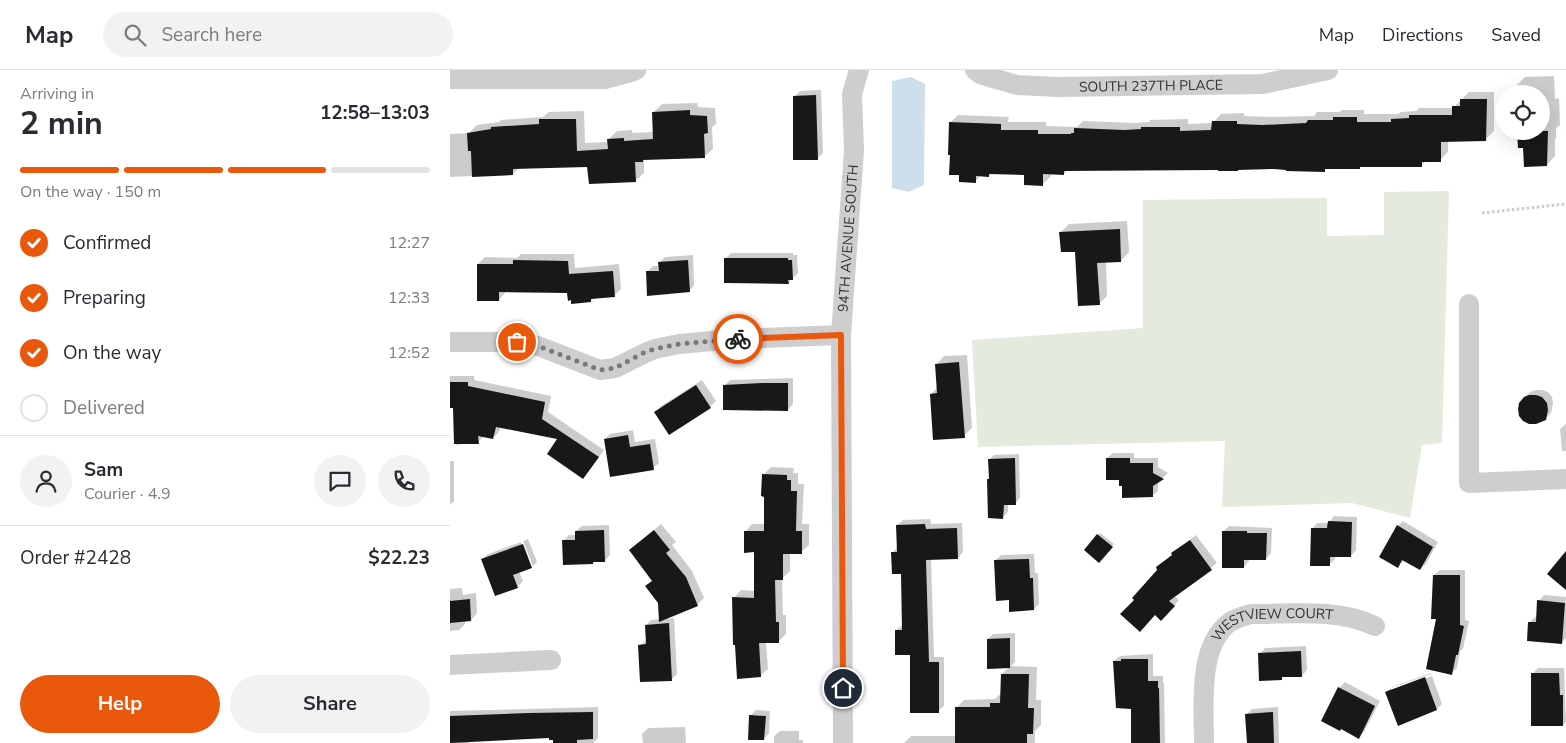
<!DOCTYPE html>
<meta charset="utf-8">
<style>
body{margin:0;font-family:"Nunito Sans",sans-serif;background:#f2f2f3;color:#2b2b33;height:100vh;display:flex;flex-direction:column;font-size:19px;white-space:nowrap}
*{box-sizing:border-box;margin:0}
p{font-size:16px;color:#7c7c81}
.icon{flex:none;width:28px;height:28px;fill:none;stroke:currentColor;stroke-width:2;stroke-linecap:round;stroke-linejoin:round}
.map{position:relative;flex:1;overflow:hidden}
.sheet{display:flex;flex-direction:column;background:#fff;width:450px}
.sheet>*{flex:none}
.fabs{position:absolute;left:1045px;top:15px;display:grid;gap:10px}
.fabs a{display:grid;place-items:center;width:55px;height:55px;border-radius:50%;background:#fff;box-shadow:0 5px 20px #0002;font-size:25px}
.pin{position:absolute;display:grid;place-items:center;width:42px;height:42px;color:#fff;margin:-21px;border:2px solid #fff;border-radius:50%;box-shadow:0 1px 5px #0007}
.courier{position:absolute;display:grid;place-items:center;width:50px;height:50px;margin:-25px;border:4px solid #ea580c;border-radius:50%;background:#fff;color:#222;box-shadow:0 1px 6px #0007}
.overview em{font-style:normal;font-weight:700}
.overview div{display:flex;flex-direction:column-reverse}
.overview{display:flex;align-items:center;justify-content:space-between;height:85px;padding:0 20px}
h1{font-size:32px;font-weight:700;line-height:38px}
.bar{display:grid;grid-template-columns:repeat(4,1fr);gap:8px 5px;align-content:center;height:60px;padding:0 20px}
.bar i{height:6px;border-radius:4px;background:#e1e1e2}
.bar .on{background:#ea580c}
.bar p{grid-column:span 4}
.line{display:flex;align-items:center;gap:12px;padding:0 20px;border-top:1px solid #e1e1e2}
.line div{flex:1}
.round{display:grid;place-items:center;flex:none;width:52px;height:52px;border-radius:26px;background:#f2f2f3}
ol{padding:0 20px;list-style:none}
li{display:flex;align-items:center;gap:15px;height:55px}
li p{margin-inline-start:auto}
li .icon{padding:5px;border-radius:50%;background:#ea580c;color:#fff;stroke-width:4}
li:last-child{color:#7c7c81}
li i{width:28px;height:28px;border:2px solid #e1e1e2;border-radius:50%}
.primary-button{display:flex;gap:10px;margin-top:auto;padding:10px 20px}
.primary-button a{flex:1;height:58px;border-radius:30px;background:#ea580c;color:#fff;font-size:20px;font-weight:700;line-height:58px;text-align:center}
.primary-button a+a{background:#f2f2f3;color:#2b2b33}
header{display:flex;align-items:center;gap:30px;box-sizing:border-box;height:70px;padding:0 25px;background:#fff;border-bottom:1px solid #e1e1e2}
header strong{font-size:24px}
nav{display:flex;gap:28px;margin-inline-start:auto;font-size:18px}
.search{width:350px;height:45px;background:#f2f2f3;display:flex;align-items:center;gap:12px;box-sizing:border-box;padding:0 18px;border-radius:28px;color:#7c7c81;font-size:19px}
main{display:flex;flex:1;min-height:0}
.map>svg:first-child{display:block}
</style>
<header>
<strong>Map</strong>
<div class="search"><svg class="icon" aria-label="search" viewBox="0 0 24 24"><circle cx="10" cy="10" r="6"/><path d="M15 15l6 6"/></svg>Search here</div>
<nav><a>Map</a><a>Directions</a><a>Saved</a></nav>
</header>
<main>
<section class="sheet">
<div class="overview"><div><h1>2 min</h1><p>Arriving in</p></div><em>12:58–13:03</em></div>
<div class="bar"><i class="on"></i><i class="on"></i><i class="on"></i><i></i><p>On the way · 150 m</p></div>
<ol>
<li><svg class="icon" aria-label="check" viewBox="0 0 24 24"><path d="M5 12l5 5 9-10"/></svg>Confirmed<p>12:27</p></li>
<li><svg class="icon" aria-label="check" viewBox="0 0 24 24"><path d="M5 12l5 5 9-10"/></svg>Preparing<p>12:33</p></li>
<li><svg class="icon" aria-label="check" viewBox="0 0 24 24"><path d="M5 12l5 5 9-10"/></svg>On the way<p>12:52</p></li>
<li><i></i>Delivered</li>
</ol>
<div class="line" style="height:90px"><a class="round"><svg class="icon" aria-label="person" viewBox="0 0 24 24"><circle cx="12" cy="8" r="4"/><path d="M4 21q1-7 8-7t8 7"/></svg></a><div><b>Sam</b><p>Courier · 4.9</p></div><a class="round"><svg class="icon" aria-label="chat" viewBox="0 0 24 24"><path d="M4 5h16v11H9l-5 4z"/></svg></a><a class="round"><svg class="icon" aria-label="phone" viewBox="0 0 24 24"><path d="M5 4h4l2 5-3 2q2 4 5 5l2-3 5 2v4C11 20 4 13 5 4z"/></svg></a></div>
<div class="line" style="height:65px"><div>Order #2428</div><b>$22.23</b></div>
<div class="primary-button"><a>Help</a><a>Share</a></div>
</section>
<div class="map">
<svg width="1116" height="673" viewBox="0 0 1116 673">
<rect width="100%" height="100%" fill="#fff"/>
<path fill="#e4eadd" d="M999,121L992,373L972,375L960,448L902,433L772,437L775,371L528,377L522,270L693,258V130L877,128V166L934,165V122Z"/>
<path fill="#cedfec" d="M461,7L475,14L474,115L459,122L442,118V11Z"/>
<path fill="#0003" fill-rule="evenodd" d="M1104,6L1105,29L1109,28L1110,55L1106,58V68L1105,69V86L1097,95L1091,61V24H1067V15L1075,7Z
M371,20L373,83L368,88L345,26L350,21Z
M1019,22H1044V61L1036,69L998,71V82L990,90H977L971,96L878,97L875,100L837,99L790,98L788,100L769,99H618L614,104L601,103V106L593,114L575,104L542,103L539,106L531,105L525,112L500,53L508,45L559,47L558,52H596V56L627,57L633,51L684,53L699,52L700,50L738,49V54L763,53L771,44L794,43V46L821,47L864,46L867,42H889L892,40H914V44H948L951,42L966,41L969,38H1003Z
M247,33L248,37L265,38L266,54L262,57L263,79L254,87L194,89V103L185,111L138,96L70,97L63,104L0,107V64L19,63L27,55L49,52L51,50L93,47L99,42L134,41L135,73L159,72V69L167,61L182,60V63L204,62V42L212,34Z
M677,151L679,182L671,191H656L657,226L649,234L626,180L611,162L619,154Z
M281,183H343V185H347L348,203L338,213L275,189Z
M71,184H124L125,198L169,194L171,219L164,226L144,227L141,231L119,222L55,221V223L49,230L28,194L35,187L67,188Z
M243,185L244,216L239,221L197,202L203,196H210V192L215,187Z
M517,285L522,358L514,366L481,324L488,317L486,295L494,286Z
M0,306H24V310L101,326L98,342L154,380L139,401L133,408L109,369L50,357L49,362L43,368L34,366L28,372L6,375L4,337H0Z
M343,308V334L338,340L274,316L280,310Z
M252,310L266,331L260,337L220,363L206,342L211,336Z
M1086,320H1092L1098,322L1102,327L1103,333L1101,343L1095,349L1074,328L1080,322Z
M1116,354V381H1112L1110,359Z
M183,360L185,372L205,369L209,393L203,398L155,369L160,364Z
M663,383H684V388H708V397L718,403L708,412V421L702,426L673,415L657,388Z
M569,384L570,428L565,434H558V442L553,447L538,409L540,407L539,390L544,385Z
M0,391H4V431L0,435Z
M321,397L344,398L343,403H348V414H354L352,454H359V475L351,482L340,483V501L332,509L333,545H336V564L329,571L316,572L318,599L310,606L284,528L291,520L306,521L305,481L295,462L302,454H315L314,404Z
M884,446L907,447L906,480L901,486H885V489L879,495L862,459L867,453H879Z
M480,449L481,454L512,453L513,482L508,488H481L484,587H494V636L488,641L461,584L446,560L453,555V502L442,483L448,477L447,455L453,450Z
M953,451L988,472L976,494L970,499L954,490L948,496V456Z
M211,454L226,472L222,475L242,501L254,528L247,535L214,549L224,548L227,604L222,609L190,575L197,570L196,555L201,550L210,549L209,532L203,510L180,480Z
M159,455L160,485L155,491H145L143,493L113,471L119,465H126V461L132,456Z
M779,456L822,458L821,483L816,489H799V491L794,497L774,461Z
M650,463L664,474L652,489L648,465Z
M746,465L767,493L724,526L729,530L717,544L723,484Z
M78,469L87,492L82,497L69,502L73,511L67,517L32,489L38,484L71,472L80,496H83L73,471Z
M584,484L585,503H588L589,534L584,539L560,529L545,491L551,485Z
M990,500H1015V550L1019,551L1013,579L1010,581L1007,598L1001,603L988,548L984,505Z
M12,518L13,525L26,523L27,543L21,550H15V554L9,560L0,561V519Z
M1094,525L1116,527V568L1112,572L1079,553L1085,547H1087L1089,531Z
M565,563V592L561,596L587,597L586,630H591V655L585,661V673H454L461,666H506V638L514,630L545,629L549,625H552V604L559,597L538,569L543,564Z
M856,576L857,600L852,606H834L831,609L810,584L815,578Z
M703,584V606H713V613H714L715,673H683L682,638L664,591L670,586Z
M1088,598H1114L1116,652L1113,655L1082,604Z
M981,603L992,634L987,639L949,655L936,622L942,617ZM981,604L982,606L941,621V618Z
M895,612L930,631L914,662L908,667L889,618Z
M148,637V668L143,673H104V669L100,667L20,671L19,673H0V641Z
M828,637L829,673H798L797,644L802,639Z
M306,640L320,641L319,663L314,669L300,646Z
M235,657L236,673H193L192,664L198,658Z
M330,661H349V670H353V673H324V666Z"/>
<path fill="#181818" d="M366,25L368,90H343V26Z
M1010,29H1037L1036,71L991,72V92H972V97H910V99H875V102L836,101V100L824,99L788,100V101H768V100L614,101V105L593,104V116L574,115V105L539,104V107L526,106V113L509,112V105H499L500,85H498L499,52L551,54V60H588V64H621V63H624V58L675,60L691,59V57H730V61L761,60L762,51H787V54L812,55L856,53L858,50H883V47H907V52H941V49L959,48V45H1002V36H1010Z
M240,40V45L257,46L258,63L254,64L255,88L193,90V92H185L186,112L139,114L137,97L63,99V105L22,107L21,81H18L17,63L41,59V57L89,54V49H126L127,81L158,79L157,69L174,68V71L203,69L202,42Z
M1067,61H1098L1097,96L1074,97L1073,78H1068Z
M670,159L671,192L647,193L650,235L628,236L625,182H611L609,162Z
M274,188H338V190H342L343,210H338L339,214L274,213Z
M63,190L118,191L119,204L163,201L165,227L141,229V232L121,234V230L118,231L117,223L49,222V231H27V194H63Z
M238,190L240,222L197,226L196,201H209L208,192Z
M509,292L515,368L483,370L480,324L487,323L485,294Z
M0,312H18V316L95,332L92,349L149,387L133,409L97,384L107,369L46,357L43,369L28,366L29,374H4L3,338H0Z
M312,313H338V341L273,340V315Z
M246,315L261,338L219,365L204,342Z
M1079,325H1086L1092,327L1097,333L1098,340L1096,350L1086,354H1079L1073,351L1069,346L1068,339L1069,333L1074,327Z
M178,365L180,377L200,374L204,400L160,407L154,369Z
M565,388L566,435H554L553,449L538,448L537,409H539L538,389Z
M656,388H680V393H703V403L714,409L703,416V427L672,428V416H669V410H656Z
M312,404L337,405V410H341V421H347L346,461H352V484H333V510H325L326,552H329V573H309L311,607L287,609L285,575H283L282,527L304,528V482L294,483V461H314V427L311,426Z
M878,451L902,452L901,487H880V496H860L861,458H877Z
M475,454L476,459L507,458L508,489L476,490L479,592H489V643H460V585H445V560H452L451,504H442L441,482H447L446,455Z
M947,455L983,477L970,500L952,490L948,498L929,487Z
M154,460L155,492H143V494L113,495L112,470H125V461Z
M204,460L220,480L216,483L236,507L248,536L209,552L208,533L195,516L202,511L179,480Z
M772,461H797V463H817L816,490H794V498H772Z
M647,464L663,477L649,493L634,480Z
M740,470L762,500L719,531L725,536L711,551L705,545L690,562L670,544L684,530L682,528L707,500L706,497L722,485L721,483Z
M73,474L82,498L63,505L68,518L45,526L31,489Z
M1116,481V520L1097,504Z
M579,489L580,508H583L584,540L559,542V530L546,531L544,490Z
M983,505H1010V555L1014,556L1008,585H1006L1002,605L976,599L986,549H981Z
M20,529L21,551L0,553V531Z
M1087,530L1115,533L1112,574L1077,571L1078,552H1086Z
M219,553L222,611L190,612L188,575L196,574L195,555Z
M560,568V598L537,599V569Z
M851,581L852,607H832V610L809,611L808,583Z
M671,589H698V611H708V618H709L710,673H681V639L666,638L663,591H671Z
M1081,603H1109L1110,625H1113V656H1081Z
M551,604H579L578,638H584L583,664H577V673H505V637H540V633H550Z
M975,607L987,640L948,656L935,622Z
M888,617L925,636L909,669L891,659L890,661L871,651Z
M143,642V669L127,670V673H103V670H99V668L0,673V646L78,643Z
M823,642L824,673H797L795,644Z
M299,645L316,646L314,670H298Z"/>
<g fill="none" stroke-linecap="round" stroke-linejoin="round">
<path stroke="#cbcbcb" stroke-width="3" stroke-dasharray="2.5 2.5" stroke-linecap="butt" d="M1032,143L1116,134"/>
<g stroke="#cecece" stroke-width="20">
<path id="s1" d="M525,0L532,5L567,15L608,17L813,14L878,0"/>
<path d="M0,9H155L181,2L186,0"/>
<path d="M1019,234V413L1116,409"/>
<path d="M0,272H67L88,276L150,300L165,298L195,283L205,279L229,274L285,269L391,265"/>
<path d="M0,595L101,590"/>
<path id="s2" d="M393,673L391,265L404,80L402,24L409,0"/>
<path id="s3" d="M754,673C754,637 747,576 780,552C786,548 794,546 801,544C842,544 887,538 925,556"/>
</g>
</g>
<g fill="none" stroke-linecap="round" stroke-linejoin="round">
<path stroke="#797979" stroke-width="5" stroke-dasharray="0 9" d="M67,272L88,276L150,300L165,298L195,282L205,279L229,274L288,269"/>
<path stroke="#ea580c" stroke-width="6" d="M288,269L391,265L393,618"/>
</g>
<g text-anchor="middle" stroke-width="5" stroke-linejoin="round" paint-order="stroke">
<g font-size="14" fill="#313131" stroke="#fff">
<text dy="5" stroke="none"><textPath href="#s1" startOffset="179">SOUTH 237TH PLACE</textPath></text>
<text dy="5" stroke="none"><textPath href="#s2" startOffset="505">94TH AVENUE SOUTH</textPath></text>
<text dy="5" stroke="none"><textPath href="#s3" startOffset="169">WESTVIEW COURT</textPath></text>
</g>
</g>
</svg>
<div class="fabs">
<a><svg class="icon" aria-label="locate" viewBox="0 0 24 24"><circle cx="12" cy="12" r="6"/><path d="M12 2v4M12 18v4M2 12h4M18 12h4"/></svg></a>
</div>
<div class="pin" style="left:67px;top:272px;background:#ea580c"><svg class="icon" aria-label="bag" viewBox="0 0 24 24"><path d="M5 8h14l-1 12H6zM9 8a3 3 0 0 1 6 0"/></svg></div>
<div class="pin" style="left:393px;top:618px;background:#1f2937"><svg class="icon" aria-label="home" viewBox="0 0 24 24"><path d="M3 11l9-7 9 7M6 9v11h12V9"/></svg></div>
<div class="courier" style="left:288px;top:269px"><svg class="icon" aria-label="bike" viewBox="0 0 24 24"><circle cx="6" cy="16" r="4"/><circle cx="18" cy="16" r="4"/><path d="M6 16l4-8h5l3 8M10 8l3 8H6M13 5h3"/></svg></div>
</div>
</main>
